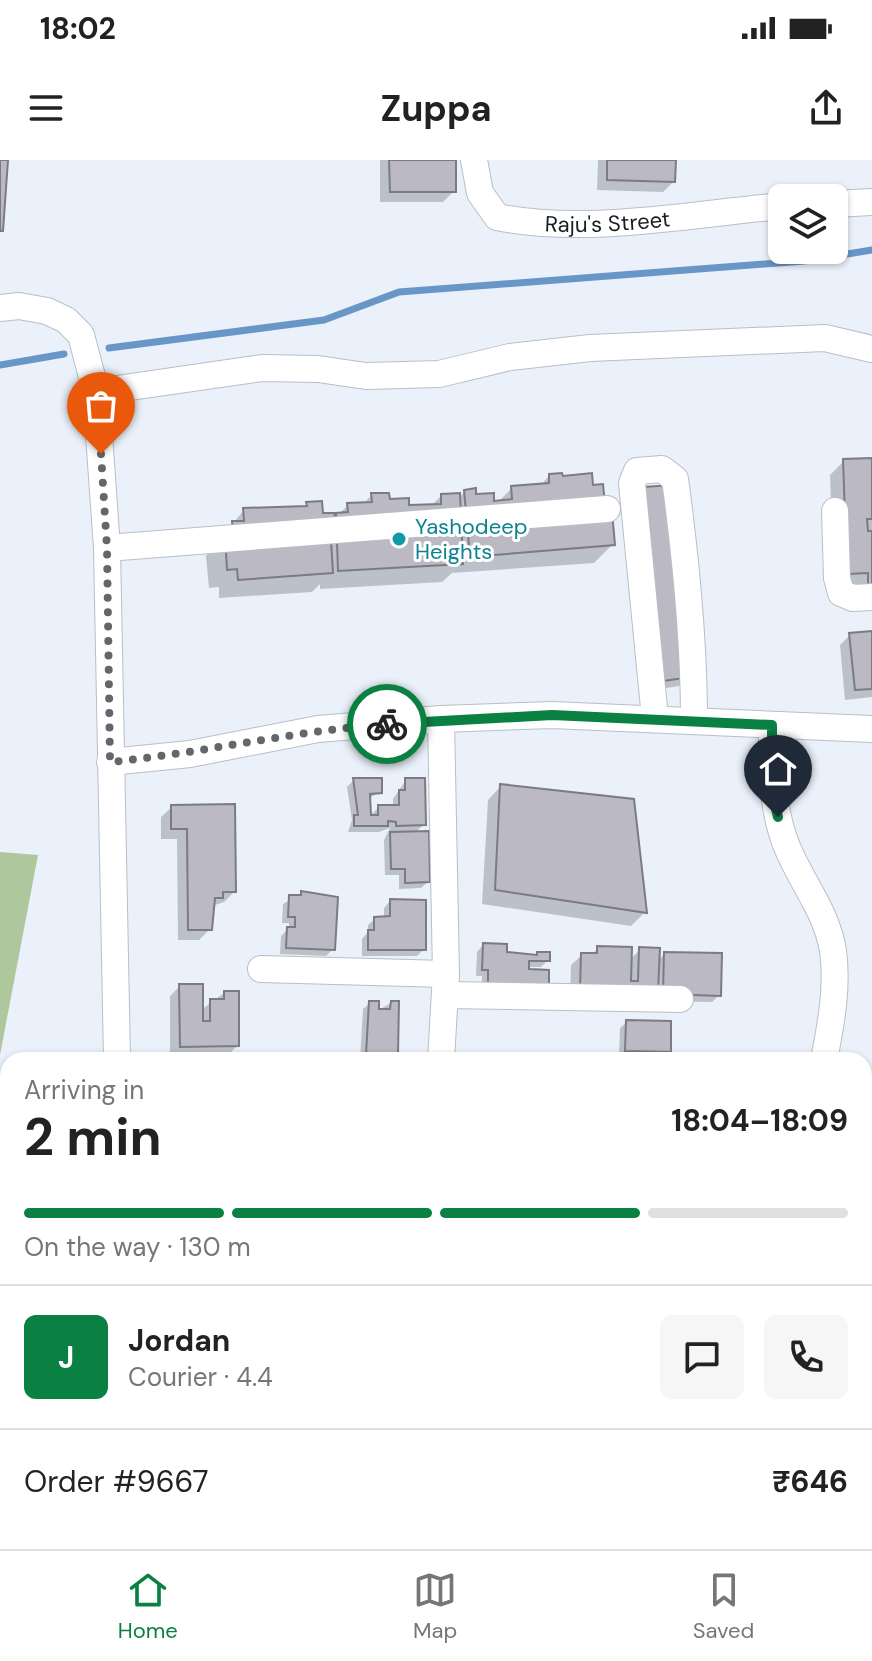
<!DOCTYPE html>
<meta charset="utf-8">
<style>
body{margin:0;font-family:"DM Sans",sans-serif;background:#f6f6f6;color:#222;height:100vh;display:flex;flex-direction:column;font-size:30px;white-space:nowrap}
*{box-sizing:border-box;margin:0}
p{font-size:26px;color:#767676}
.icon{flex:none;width:44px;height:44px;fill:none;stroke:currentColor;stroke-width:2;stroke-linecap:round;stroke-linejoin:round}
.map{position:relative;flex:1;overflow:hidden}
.sheet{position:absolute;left:0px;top:892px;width:872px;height:498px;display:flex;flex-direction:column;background:#fff;border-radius:24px 24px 0 0;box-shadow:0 2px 6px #0004}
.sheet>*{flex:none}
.controls{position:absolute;left:768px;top:24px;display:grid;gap:16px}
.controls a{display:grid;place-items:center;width:80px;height:80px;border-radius:12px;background:#fff;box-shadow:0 2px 6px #0004;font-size:40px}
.pin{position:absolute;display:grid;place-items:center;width:68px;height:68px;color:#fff;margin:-82px -34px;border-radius:50% 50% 50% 0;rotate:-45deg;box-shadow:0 0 8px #0007}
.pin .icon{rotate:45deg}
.courier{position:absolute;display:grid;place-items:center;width:80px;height:80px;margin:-40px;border:6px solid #0b8043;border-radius:50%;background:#fff;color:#222;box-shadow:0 2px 10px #0007}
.summary em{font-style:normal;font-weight:700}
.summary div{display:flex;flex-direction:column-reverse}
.summary{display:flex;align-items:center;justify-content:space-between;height:136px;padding:0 24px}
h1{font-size:52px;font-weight:700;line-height:60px}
.bar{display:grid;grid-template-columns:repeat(4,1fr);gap:12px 8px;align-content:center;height:96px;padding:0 24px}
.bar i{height:10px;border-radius:6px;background:#e0e0e0}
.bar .selected{background:#0b8043}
.bar p{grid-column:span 4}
.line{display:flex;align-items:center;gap:20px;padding:0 24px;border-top:2px solid #e0e0e0}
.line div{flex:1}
.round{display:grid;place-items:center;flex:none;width:84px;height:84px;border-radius:12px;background:#f6f6f6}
.status{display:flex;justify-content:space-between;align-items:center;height:56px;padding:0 40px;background:#fff;direction:ltr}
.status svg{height:22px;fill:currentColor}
header{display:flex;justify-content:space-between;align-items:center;height:104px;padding:0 24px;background:#fff;font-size:36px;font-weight:700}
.dock{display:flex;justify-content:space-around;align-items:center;height:112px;border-top:2px solid #e0e0e0;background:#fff;font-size:22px;color:#767676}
.dock a{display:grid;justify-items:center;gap:4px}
.dock .selected{color:#0b8043}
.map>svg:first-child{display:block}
</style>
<div class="status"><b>18:02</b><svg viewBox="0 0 49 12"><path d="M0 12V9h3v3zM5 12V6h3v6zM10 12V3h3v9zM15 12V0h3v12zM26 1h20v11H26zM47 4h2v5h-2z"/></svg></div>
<header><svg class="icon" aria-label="menu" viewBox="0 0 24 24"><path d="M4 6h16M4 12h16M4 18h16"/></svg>Zuppa<svg class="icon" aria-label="share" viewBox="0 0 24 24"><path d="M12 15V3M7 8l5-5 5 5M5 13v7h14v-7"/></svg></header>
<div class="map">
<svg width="872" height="1389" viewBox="0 0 872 1389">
<rect width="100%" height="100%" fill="#ebf1fa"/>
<path fill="#aec79d" d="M0,692L38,695L0,895Z"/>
<path fill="#0003" d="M380,0H454V31L443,42H380Z
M598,0H674V21L663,32L597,30Z
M872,300V437L834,427L830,315L844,301Z
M590,315L613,384L594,403L452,413L442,422L320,429V424L312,432L219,438V427L209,428L206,396L244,350L303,348L307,344L322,355H338L348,345L363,344L372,335L407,347L431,346L441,336L458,338L465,332L497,343L512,328L540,326L549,316Z
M645,329L689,516L679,526L654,530Z
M872,473V537L845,540L840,485L850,475Z
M354,620L380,632L368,639L369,657L379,647H393V639L406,620L424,664L415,673L428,722L421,728L399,729V715H385L384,680L390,668L379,672H348L352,660L347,627Z
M501,626L645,752L631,766L482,744L488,640Z
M172,647L234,732L224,742L212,746L210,769L199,780H178L177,679H161V657Z
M302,733L333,789L326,796L280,794L281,776L289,768V763H282L283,744Z
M390,741L424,789L417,796H362V779L368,772V765L375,759L384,758V748Z
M483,785L505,794L535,797L538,794L548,800L541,807H527L482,831V816H476L477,792Z
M598,788L629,800L640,790L657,801L665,794L719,835L712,842L570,839L571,805L582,795H592Z
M180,826L201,850L224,833L237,886L227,896H170V836Z
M370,843L377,851L391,843L396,894L390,900H360L363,849Z
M627,862L669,891L662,898L619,897L620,868Z
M864,920H872V1002H864Z
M870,1251H872V1336H864V1257Z
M864,1356L866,1389H825V1382H864Z
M135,1382H217V1389H135Z
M233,1382H279V1389H234Z
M307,1382H380L379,1389H306Z
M453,1382H538L537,1389H452Z
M574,1382H628V1389H574Z
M733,1382H754L756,1389H735Z
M759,1382H780L761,1388Z
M791,1384L792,1389H773Z"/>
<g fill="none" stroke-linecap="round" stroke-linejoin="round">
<path stroke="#6896c7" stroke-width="7" d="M109,188L324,160L399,132L804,101L872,90
M0,205L64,194"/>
</g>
<path fill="#bbbac4" stroke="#7c7a83" stroke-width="2" d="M0,0H8L3,71H0Z
M389,0H456V32H390Z
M607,0H676L675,22L607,20Z
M872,298V359H867L868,371H872V424H868V413L847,414L843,299Z
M562,313L563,316L592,313L593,325L603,324L605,345L612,351L615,385L470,397L464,330L476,328V334L494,333V341L512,339L511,326L549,323V314Z
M672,325L691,517L663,521L644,327Z
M371,333H389L390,339L409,338V345L441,344V334L460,333L463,404L338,411L336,353L348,352L347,343L372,342Z
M322,341L323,353H335L331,381L333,413L238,420L237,409L227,410L225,375L233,374L232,361H244L243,348L307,346L306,342Z
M872,471V529L855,530L849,473Z
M353,618H382V633L370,634L371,655H378V645H399V630H405V618H425L426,665L396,666V662L388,661V666H354V655H358Z
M500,624L634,639L647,753L495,730Z
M235,644L236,732H223V738H215L212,770H188L187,669H171V645Z
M429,671L430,722L405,723V709H391L390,672Z
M301,731L338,737L335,790L286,788L287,767H295V757H288L289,735H301Z
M390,739L426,740V790H368V770H374V757L390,756Z
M483,783L507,784V792L537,795V792H550V801H529V809L549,810V827L488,825V810H482Z
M597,786L632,787L631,821H638L639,787L660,788L658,831L580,829L581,793H597Z
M664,792L722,793L721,836L663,834Z
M179,824H203V861H210V839H224V831H239V886L180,887Z
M369,841H379V849H390L391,841H399L398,895H366Z
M626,860L671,861V892L625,891Z
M864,918H872V960H864Z
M872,962V992H864V963Z
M864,1190L872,1194V1232L864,1246Z
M869,1249H872V1298L866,1297Z
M864,1301H872V1330L864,1329Z
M864,1354H871L868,1389H830L831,1382H864Z
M145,1382H219V1389H145Z
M240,1382H281V1389H241Z
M312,1382H382L381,1389H311Z
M389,1382H436V1389H389Z
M470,1382H540L539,1389H469Z
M579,1382H630V1389H579Z"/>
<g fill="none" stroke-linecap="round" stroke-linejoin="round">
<defs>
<g id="minor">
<path id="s1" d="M474,0L480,33L497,57C586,75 691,54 782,46"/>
<path d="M834,44L872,42"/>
<path d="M0,148L19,146L47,151L66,160L81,175L96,232L107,388L117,900"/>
<path d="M96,232L262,208L318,209L366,216L439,214L510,197L590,188L825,178L872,189"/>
<path d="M835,351L837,418L841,433L853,438L872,437"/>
<path d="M107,388L607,349"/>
<path d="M655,558L632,323L637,311L662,309L675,319C686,400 694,479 694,560"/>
<path d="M441,559L446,814L441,900"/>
<path d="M772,565C772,604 771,641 784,679C797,717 827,750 833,791C838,827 831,864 824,900"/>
<path d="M110,602L190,594L318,569L441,559L552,555L872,569"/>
<path d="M261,809L446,814"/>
<path d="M445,835L680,839"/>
<path d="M864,1042L872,1039"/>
<path d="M864,1140L872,1147"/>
<path d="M123,1389V1382"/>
</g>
</defs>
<use href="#minor" stroke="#b8bfc7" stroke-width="28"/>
<use href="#minor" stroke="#fff" stroke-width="26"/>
</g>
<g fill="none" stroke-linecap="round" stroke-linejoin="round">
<path stroke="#63676c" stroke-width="8" stroke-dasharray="0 14.4" d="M101,294L107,388L110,602C203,593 293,571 387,564"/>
<path stroke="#0b8043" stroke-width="10" d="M387,564L552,555L772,565V633L778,657"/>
</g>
<circle fill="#0f9aa8" stroke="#fff" stroke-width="3" cx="399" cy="379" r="8"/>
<g text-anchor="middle" stroke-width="6" stroke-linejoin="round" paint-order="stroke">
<g font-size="22" fill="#1a1d20" stroke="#fff">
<text dy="8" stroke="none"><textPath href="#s1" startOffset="174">Raju's Street</textPath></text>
</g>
<g font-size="22" fill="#0d838f" stroke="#fff" text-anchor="start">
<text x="415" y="374">Yashodeep<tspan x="415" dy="25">Heights</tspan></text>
</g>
</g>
</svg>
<div class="controls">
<a><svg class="icon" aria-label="layers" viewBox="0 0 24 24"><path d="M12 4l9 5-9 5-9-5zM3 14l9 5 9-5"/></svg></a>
</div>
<div class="pin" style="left:101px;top:294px;background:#ea580c"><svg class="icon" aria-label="bag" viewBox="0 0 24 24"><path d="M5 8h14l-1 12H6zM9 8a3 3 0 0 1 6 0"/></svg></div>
<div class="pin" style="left:778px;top:657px;background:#1f2937"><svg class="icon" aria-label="home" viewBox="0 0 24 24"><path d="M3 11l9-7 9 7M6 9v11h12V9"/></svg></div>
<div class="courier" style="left:387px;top:564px"><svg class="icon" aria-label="bike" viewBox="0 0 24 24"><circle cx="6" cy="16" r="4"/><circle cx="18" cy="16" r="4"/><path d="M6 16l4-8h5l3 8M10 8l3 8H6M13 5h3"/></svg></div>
<section class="sheet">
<div class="summary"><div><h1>2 min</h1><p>Arriving in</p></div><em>18:04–18:09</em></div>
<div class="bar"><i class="selected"></i><i class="selected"></i><i class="selected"></i><i></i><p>On the way · 130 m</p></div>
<div class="line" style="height:144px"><b class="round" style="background:#0b8043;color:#fff">J</b><div><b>Jordan</b><p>Courier · 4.4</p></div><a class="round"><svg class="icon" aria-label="chat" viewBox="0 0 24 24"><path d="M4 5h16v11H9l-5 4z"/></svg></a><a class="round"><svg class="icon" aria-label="phone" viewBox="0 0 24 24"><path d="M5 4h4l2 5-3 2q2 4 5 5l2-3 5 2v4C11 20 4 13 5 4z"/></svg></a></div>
<div class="line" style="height:104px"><div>Order #9667</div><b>₹646</b></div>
</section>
</div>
<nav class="dock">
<a class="selected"><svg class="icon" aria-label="home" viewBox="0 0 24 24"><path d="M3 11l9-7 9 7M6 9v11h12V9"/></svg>Home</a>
<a><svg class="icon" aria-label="map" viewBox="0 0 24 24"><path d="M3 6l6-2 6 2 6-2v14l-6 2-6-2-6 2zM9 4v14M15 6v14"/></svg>Map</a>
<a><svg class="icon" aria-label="saved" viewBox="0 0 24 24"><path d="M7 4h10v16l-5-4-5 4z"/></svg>Saved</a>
</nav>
